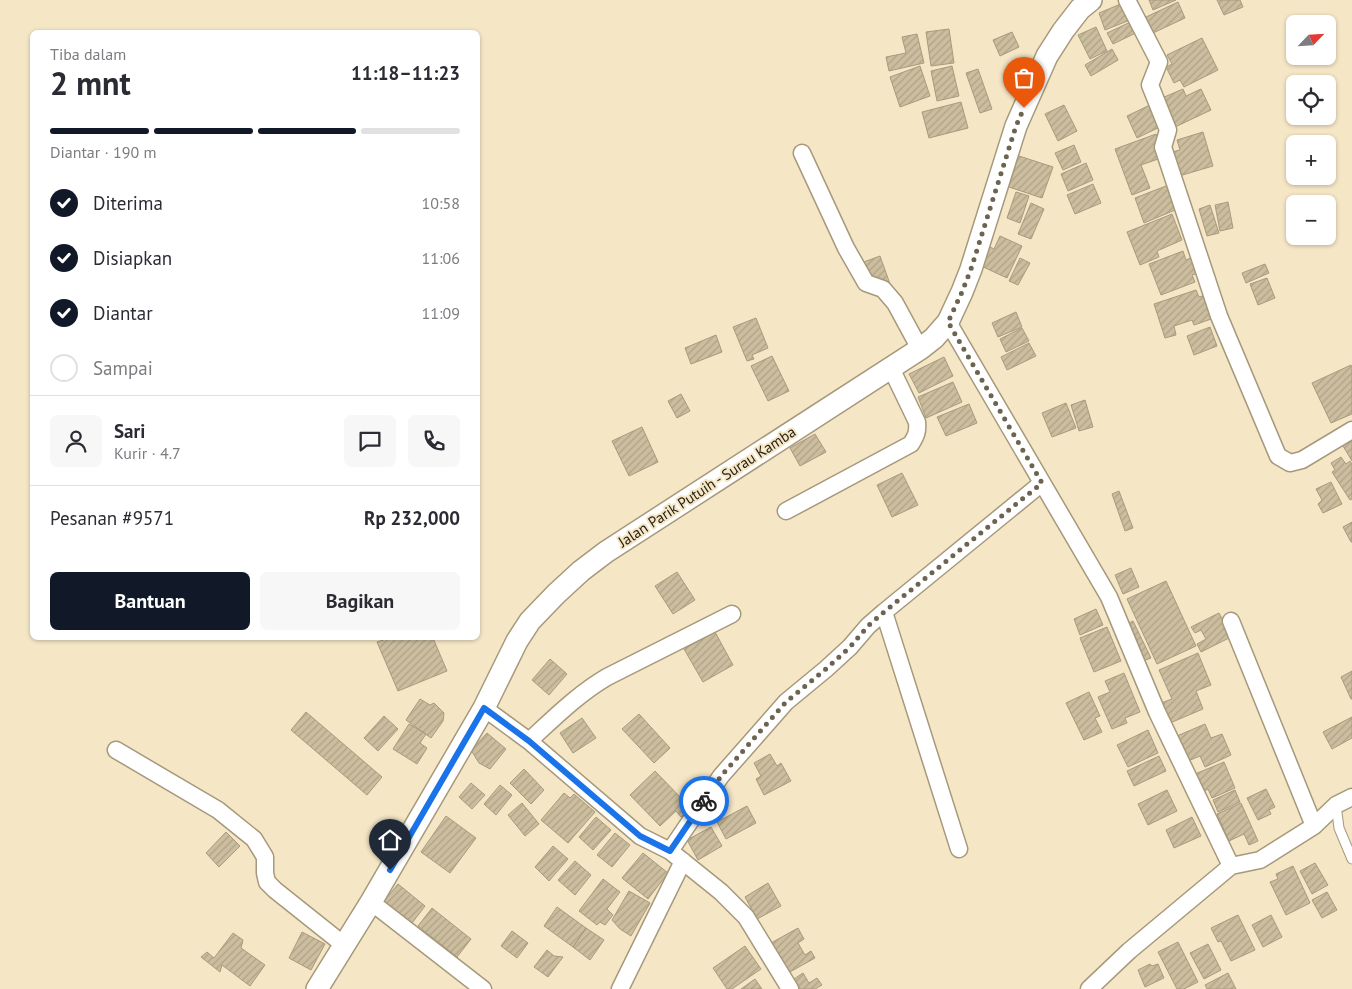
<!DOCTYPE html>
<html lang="id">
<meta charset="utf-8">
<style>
body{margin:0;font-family:"PT Sans",sans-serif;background:#f7f7f7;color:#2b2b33;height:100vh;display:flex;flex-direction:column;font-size:19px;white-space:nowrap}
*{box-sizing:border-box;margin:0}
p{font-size:16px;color:#7c7c81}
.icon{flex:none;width:28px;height:28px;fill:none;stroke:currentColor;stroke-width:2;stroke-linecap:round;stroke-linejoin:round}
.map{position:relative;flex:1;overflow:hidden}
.sheet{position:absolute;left:30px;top:30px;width:450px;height:610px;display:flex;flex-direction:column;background:#fff;border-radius:8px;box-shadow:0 1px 4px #0004}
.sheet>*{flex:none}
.needle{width:32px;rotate:65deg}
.buttons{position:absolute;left:1286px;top:15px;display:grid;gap:10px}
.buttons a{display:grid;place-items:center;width:50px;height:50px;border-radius:8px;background:#fff;box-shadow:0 1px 4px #0004;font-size:25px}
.pin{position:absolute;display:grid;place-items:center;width:42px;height:42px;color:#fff;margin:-51px -21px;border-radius:50% 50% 50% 0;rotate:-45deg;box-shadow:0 0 5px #0007}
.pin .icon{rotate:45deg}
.courier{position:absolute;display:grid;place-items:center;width:50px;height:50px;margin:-25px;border:4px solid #1a73e8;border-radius:50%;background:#fff;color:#222;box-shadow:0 1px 6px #0007}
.overview em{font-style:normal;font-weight:800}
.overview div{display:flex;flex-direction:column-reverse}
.overview{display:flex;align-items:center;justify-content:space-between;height:85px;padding:0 20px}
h1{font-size:32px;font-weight:800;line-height:38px}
.bar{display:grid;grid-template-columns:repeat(4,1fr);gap:8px 5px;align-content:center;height:60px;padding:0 20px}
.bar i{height:6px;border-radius:4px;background:#e1e1e2}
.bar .active{background:#111827}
.bar p{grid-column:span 4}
.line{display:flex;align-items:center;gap:12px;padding:0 20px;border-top:1px solid #e1e1e2}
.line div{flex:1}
.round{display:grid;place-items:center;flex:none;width:52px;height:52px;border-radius:8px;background:#f7f7f7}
ol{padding:0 20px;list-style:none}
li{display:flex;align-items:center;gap:15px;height:55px}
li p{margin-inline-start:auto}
li .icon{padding:5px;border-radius:50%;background:#111827;color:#fff;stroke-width:4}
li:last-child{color:#7c7c81}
li i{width:28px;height:28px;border:2px solid #e1e1e2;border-radius:50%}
.action{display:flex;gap:10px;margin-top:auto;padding:10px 20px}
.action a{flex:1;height:58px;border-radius:8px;background:#111827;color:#fff;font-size:20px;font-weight:800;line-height:58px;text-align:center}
.action a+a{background:#f7f7f7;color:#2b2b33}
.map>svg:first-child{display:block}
</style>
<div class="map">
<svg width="1352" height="989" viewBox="0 0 1352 989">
<defs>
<pattern id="building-hatch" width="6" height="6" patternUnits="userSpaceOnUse" patternTransform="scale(1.25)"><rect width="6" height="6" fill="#cbbd9e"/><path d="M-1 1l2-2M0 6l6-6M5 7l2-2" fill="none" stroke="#aea287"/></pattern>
</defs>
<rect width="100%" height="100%" fill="#f5e6c6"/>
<path fill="url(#building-hatch)" stroke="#a89a7c" d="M1149,0H1176L1153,10Z
M1217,0H1240L1243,7L1224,15Z
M1178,2L1185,18L1153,33L1146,17Z
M1123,3L1130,20L1105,30L1099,13Z
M1137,19L1142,30L1113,44L1107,33Z
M1096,27L1107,51L1090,59L1078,35Z
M949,29L954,63L931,66L926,32Z
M1012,32L1019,47L1000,56L993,40Z
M917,34L924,63L889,71L886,57L906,53L902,37Z
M1202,38L1218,70L1184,87L1180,80L1174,83L1166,67L1172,64L1167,55Z
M1112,49L1118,60L1091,76L1085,65Z
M920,66L930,96L900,107L890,77Z
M952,66L959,96L937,101L931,71Z
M978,69L992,109L980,113L966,73Z
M1183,89L1186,96L1201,89L1211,110L1175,127L1162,98Z
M961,102L968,128L929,138L922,112Z
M1152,104L1162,126L1137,138L1127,116Z
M1064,105L1077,131L1058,141L1045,114Z
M1203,132L1213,166L1179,176L1172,152L1180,150L1177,140Z
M1156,134L1164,157L1141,165L1150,188L1132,195L1115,149Z
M1074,145L1081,162L1063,170L1055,153Z
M1016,155L1053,167L1042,198L1006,186Z
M1086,163L1093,180L1068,191L1061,174Z
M1093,184L1101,203L1075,214L1067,195Z
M1171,184L1180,208L1144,223L1135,198Z
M1016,192L1029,196L1020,223L1007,218Z
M1228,202L1233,228L1220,231L1215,205Z
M1031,203L1044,209L1031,239L1018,234Z
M1210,205L1219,233L1207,236L1199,209Z
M1172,214L1182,240L1157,251L1159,257L1140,265L1127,232Z
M1000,236L1022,246L1007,278L979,265L988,246L994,249Z
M1183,251L1186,260L1193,257L1199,273L1192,275L1195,282L1161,295L1149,264Z
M880,256L890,284L871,291L861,263Z
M1020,258L1030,263L1018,285L1009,281Z
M1265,264L1269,273L1246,283L1242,273Z
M1267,278L1275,298L1258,305L1250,284Z
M1196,290L1199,297L1206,295L1214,318L1194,325L1192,320L1174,326L1176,335L1165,338L1154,304Z
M1016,312L1022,327L998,337L992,323Z
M756,318L768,348L752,355L754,359L747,361L733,327Z
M1210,327L1217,346L1194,355L1187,336Z
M1022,328L1029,341L1006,352L1000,339Z
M716,335L722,352L691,364L685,348Z
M1029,343L1036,356L1007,370L1001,357Z
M772,356L789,391L768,401L751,366Z
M944,357L953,376L919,393L909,374Z
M1351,365L1352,367V414L1331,423L1312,383Z
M953,382L962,402L926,418L918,397Z
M681,394L690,411L677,418L668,401Z
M1085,400L1093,427L1079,431L1071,405Z
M1066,403L1076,428L1052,437L1042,413Z
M969,404L977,423L946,436L937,417Z
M642,427L658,462L629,476L612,441Z
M815,434L826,452L800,466L790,448Z
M1352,434V461L1340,441Z
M1341,457L1346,464L1350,461L1352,464V499L1350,500L1332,472L1335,470L1331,463Z
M902,473L918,505L892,517L877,485Z
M1331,482L1342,504L1323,513L1318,504L1322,500L1316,489Z
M1119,491L1133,528L1125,531L1112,494Z
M1352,522V542H1351L1343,527Z
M1131,568L1139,587L1123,594L1115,575Z
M677,572L695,600L673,614L655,586Z
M1166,581L1196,646L1157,664L1127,599Z
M1096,609L1103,625L1080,635L1074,619Z
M1219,613L1231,637L1201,652L1197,644L1206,639L1201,630L1195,633L1191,627Z
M1133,621L1151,658L1140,662L1123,626Z
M1107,627L1121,661L1094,672L1080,638Z
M715,632L733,665L703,682L684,649Z
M385,638H433L447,671L398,691L377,642L386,639Z
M1198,653L1211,685L1196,691L1203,709L1170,723L1161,703L1172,699L1159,670Z
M550,659L567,674L549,695L532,680Z
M1352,671V699H1351L1341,677Z
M1124,673L1140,712L1125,718L1127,723L1112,729L1098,697L1110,692L1105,681Z
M1089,692L1100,716L1095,718L1102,732L1084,740L1066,703Z
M420,699L430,705L434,703L444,713L443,721L431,738L406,720Z
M306,712L382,777L367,795L291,730Z
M639,714L670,748L654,763L622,729Z
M384,716L398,729L378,751L364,738Z
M1352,717V738L1332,749L1323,732Z
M582,718L596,738L573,753L560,733Z
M409,724L426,734L420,743L427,748L417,764L393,749Z
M1205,724L1211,738L1222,734L1231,755L1205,767L1200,756L1188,761L1177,736Z
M1148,730L1158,753L1128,767L1117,745Z
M487,733L506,749L490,769L479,763L471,750Z
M770,754L777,766L781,763L791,781L764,795L756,779L761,776L754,763Z
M1159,756L1166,771L1134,786L1127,771Z
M1224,762L1235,788L1212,798L1208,789L1203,792L1195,774Z
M524,769L544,790L531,804L510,783Z
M655,771L683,800L702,782L709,790L681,817L676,811L660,826L630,795Z
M471,783L485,795L472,809L459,797Z
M500,785L512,795L496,815L484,804Z
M1266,789L1275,807L1269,810L1271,814L1258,820L1247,798Z
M1167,790L1177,811L1148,825L1138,804Z
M1235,790L1240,802L1218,812L1213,800Z
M564,793L570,798L574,794L595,812L568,843L541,820Z
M522,803L539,824L525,836L508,815Z
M1241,803L1258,841L1249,845L1244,834L1229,841L1217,814Z
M747,806L756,823L726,839L717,822Z
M446,816L476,838L450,873L421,852Z
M596,817L611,830L593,850L579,837Z
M1192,817L1201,836L1174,848L1166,830Z
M711,827L722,846L698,860L687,840Z
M226,832L240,846L219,867L206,853Z
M615,833L630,845L612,867L597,855Z
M553,846L568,859L549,881L535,867Z
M643,853L668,873L648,899L622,878Z
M575,861L591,875L575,895L558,880Z
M1315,863L1328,885L1312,894L1300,871Z
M1293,866L1310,903L1286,915L1270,882L1278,879L1276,874Z
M603,879L620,892L607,909L613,915L605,925L600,922L597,925L579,911Z
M768,883L781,906L757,919L745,897Z
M398,884L425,906L409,927L381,905Z
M629,891L650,903L631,936L620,929L612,920Z
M1327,892L1337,910L1322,918L1312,900Z
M557,907L586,928L573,947L544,926Z
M432,908L471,939L457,957L418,926Z
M1238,915L1255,950L1231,961L1221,941L1218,942L1211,928Z
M1271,915L1282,937L1263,947L1252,925Z
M586,928L604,940L590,960L573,947Z
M798,928L804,939L798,943L805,955L811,951L815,958L788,973L771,943Z
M512,931L528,943L517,958L501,946Z
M302,932L325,944L311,970L289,958Z
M233,933L243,940L241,948L265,965L250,986L222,965L220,972L201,957L207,952L214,958Z
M1178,942L1198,982L1184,989H1177L1158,952Z
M1208,944L1221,970L1204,979L1190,953Z
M745,946L761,969L732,989H727L713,968Z
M547,950L554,956L563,957L548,977L534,967Z
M1150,964L1152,966L1158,964L1164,978L1145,987L1138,970Z
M803,973L809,983L817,978L822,985L815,989H800L794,979Z
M1228,973L1236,989H1207L1205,985Z
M755,979L762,989H741Z"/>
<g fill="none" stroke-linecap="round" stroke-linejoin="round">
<defs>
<path id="service" d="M1336,805L1339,828L1352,859"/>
<path id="minor" d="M1127,0L1159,62L1150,85L1168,130L1163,147L1219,316L1278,456L1290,463L1302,460L1352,430
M802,153L846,248L866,283L883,289L895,303L920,349
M948,322L1109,597L1157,712L1231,866
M786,511L911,444C916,436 918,432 917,422L891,368
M884,612L959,849
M1231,621L1314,826
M484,708L529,741L640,836L670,851L721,892L746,917L790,989
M529,741C554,718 578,694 607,677L732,614
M116,750L218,810L254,839L265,857V873L267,882L275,890L344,945
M670,851L721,776L786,702L826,669L850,647L868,626L884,612L1042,483
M371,902L483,989
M620,989L683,861
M1089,989L1129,951L1231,866L1260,860L1314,826L1336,805L1352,797"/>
<path id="tertiary" d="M317,989L371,902L484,708L517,641L530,621L556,594L581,571L606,552L920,349L934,338L948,322L962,292L971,269L1016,126L1047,56L1063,31L1080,9L1091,0"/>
</defs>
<use href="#service" stroke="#a6997b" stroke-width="11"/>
<use href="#minor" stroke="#a6997b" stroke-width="19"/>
<use href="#tertiary" stroke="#a6997b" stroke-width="24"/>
<use href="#service" stroke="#fff" stroke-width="9"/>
<use href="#minor" stroke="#fff" stroke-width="16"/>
<use href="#tertiary" stroke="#fff" stroke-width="21"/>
</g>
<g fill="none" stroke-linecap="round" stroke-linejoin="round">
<path stroke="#6c6350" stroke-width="5" stroke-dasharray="0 9" d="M704,801L721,776L786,702L826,669L850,647L868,626L884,612L1042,483L948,322L962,292L971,269L1016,126L1024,108"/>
<path stroke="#1a73e8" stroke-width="6" d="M390,870L484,708L529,741L640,836L670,851L704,801"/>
</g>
<g text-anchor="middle" stroke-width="4" stroke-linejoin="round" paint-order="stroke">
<g font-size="15" fill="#221d11" stroke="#f5e6c6">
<text transform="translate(707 487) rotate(-33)" y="5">Jalan Parik Putuih - Surau Kamba</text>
</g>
</g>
</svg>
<div class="buttons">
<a><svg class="needle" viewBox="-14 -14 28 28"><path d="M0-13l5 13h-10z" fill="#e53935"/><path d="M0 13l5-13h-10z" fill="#7c7c81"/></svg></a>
<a><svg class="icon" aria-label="locate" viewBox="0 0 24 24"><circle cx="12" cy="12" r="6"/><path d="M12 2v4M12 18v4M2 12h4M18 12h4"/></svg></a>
<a>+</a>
<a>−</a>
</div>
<div class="pin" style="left:1024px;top:108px;background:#ea580c"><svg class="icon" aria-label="bag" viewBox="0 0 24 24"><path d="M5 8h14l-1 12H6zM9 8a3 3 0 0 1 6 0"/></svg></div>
<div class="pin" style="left:390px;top:870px;background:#1f2937"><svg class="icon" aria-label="home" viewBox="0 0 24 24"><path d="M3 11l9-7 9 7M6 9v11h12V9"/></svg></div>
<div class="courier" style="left:704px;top:801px"><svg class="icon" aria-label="bike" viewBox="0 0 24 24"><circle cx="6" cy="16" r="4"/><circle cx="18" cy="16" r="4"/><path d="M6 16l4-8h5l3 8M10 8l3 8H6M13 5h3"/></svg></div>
<section class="sheet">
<div class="overview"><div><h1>2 mnt</h1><p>Tiba dalam</p></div><em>11:18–11:23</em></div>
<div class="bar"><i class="active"></i><i class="active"></i><i class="active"></i><i></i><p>Diantar · 190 m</p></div>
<ol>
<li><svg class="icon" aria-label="check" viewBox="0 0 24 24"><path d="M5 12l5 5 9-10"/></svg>Diterima<p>10:58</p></li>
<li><svg class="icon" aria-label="check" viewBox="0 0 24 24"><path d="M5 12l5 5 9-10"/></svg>Disiapkan<p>11:06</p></li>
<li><svg class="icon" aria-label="check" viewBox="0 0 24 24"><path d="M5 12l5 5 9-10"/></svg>Diantar<p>11:09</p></li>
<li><i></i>Sampai</li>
</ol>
<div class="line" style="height:90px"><a class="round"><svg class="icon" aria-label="person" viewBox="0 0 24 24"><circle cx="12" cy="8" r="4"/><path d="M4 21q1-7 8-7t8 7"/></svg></a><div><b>Sari</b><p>Kurir · 4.7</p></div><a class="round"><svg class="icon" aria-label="chat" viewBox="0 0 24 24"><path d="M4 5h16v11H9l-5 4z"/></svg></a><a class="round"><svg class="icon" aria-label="phone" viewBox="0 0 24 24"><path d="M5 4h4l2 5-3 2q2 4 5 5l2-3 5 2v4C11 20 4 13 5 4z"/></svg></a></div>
<div class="line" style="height:65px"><div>Pesanan #9571</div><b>Rp 232,000</b></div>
<div class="action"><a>Bantuan</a><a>Bagikan</a></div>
</section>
</div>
